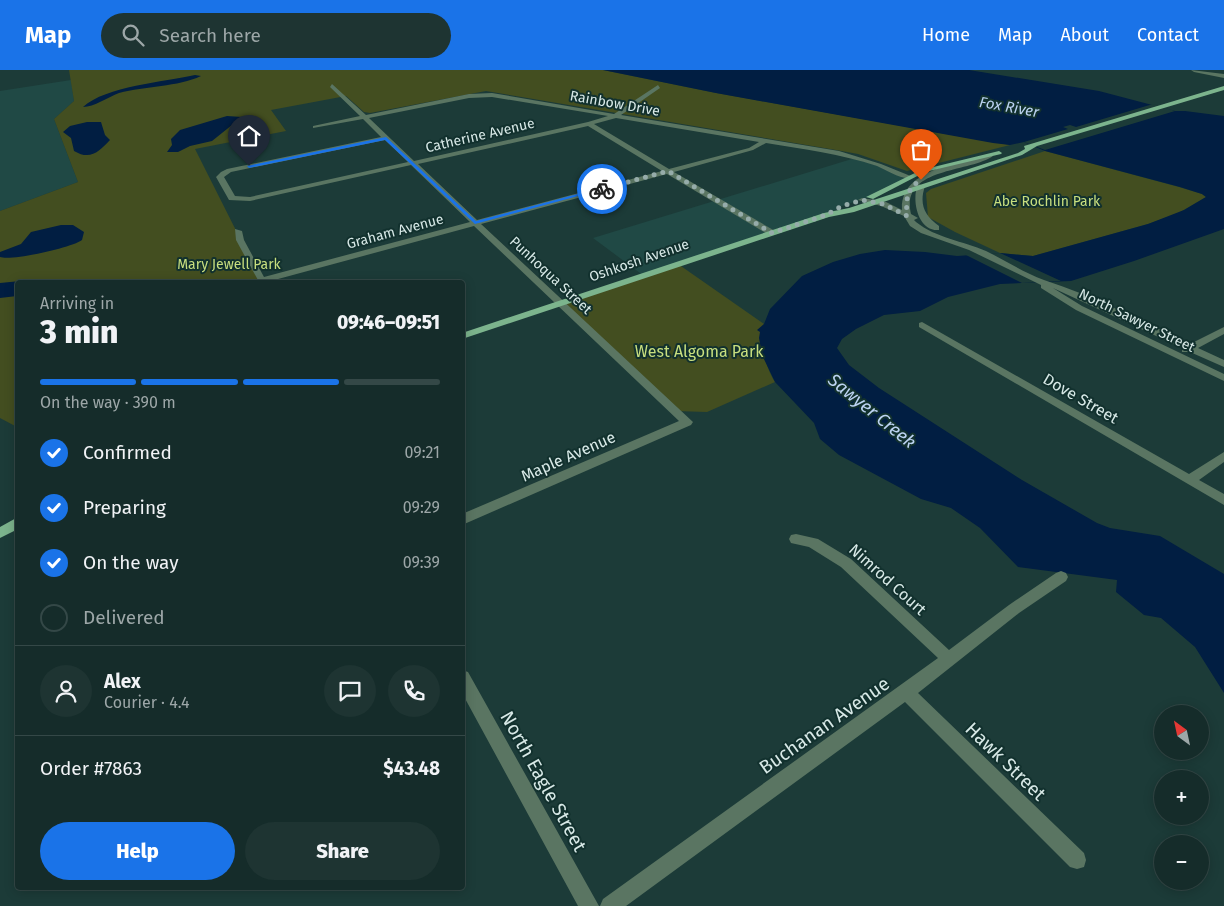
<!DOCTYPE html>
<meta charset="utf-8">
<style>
body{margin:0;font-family:"Fira Sans",sans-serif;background:#1e3432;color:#f1f3f6;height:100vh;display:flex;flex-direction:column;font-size:19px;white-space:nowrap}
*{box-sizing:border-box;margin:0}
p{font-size:16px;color:#9da7a8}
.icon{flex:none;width:28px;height:28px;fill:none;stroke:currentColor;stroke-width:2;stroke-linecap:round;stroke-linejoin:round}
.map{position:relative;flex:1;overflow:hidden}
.sheet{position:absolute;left:15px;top:210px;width:450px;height:610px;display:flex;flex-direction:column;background:#152c2a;border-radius:5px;box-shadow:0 2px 12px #0003,0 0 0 1px #344847}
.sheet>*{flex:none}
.needle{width:32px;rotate:327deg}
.controls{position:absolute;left:1154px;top:635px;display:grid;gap:10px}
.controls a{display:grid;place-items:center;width:55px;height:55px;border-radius:50%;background:#152c2a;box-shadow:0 2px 12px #0003,0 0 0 1px #344847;font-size:25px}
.pin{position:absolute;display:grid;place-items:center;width:42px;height:42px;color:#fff;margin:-51px -21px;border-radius:50% 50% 50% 0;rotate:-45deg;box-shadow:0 0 5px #0007}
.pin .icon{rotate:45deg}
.courier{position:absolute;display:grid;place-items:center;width:50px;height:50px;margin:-25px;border:4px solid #1a73e8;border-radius:50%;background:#fff;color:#222;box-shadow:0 1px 6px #0007}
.overview em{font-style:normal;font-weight:800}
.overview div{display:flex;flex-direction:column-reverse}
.overview{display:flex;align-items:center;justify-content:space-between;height:85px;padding:0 25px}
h1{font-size:32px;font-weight:800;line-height:38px}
.bar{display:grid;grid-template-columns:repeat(4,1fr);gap:8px 5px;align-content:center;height:60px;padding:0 25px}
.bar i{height:6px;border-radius:4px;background:#344847}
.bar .active{background:#1a73e8}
.bar p{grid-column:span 4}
.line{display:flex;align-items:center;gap:12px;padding:0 25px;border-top:1px solid #344847}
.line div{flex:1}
.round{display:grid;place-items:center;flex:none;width:52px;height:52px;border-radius:26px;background:#1e3432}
ol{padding:0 25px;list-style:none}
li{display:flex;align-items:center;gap:15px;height:55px}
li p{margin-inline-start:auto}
li .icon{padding:5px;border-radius:50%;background:#1a73e8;color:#fff;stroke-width:4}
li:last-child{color:#9da7a8}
li i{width:28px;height:28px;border:2px solid #344847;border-radius:50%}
.action{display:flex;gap:10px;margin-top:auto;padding:10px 25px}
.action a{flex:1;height:58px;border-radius:30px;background:#1a73e8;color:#fff;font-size:20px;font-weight:800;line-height:58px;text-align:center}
.action a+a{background:#1e3432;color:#f1f3f6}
header{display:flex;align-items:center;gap:30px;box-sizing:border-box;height:70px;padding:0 25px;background:#1a73e8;color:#fff}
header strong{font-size:24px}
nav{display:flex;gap:28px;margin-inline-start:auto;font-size:18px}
.search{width:350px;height:45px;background:#1e3432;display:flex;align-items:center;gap:12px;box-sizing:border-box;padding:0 18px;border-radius:28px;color:#9da7a8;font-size:19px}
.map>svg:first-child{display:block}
</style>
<header>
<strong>Map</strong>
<div class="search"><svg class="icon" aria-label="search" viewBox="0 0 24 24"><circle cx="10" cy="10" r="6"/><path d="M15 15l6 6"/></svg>Search here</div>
<nav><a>Home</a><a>Map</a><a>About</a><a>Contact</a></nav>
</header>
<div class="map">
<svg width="1224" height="836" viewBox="0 0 1224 836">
<rect width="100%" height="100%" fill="#1c3b38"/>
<path fill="#204945" d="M71,10L74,31L54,49L78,112L0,141V21Z
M855,88L909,107L877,124L842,136L827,145L644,206L593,168Z"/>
<path fill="#434e20" d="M69,0H603L716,23L1010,75L907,101L858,84L836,80L486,21L370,43L364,42L346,26L271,40L286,61L195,79L262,212H18L17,357L0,348V141L78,112L54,49L74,31Z
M1045,81L1179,117L1202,124L1206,127L1177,144L1148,154L1033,186L1000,183L955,162L928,147L926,123L931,119Z
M678,194L764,254C756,266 767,300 775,312L707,342L675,341L561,234Z"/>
<path fill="#011e42" d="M603,0H969L1099,21L1175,41H1185L1224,46V159L1134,191L1071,211L1000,214L948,227L920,241L884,245L856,259L842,269L837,278L849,295L879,318L1022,410L1097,453L1110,458L1160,466L1224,504V623L1195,577L1161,548L1144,545L1116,522L1117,510L1018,497L980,458L951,438L921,429L839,385L820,369L814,353L775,312L762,285L759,268L760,262L757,260L764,254L770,239L802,206L833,192L860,184L885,180L925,182L957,186L1000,183L1033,186L1148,154L1184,140L1206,127L1202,124L1180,117L1045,81L1024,72L1010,75L993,73L716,23Z
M195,5L201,6C178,17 145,16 119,23C108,27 94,37 83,37C106,16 164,12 195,5Z
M227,46L242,47L212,71L190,76L178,82H167L172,75L171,69L180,60Z
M87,52H101L105,65L110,70C99,81 91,91 74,81L71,68L63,62L70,56Z
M61,155H73L84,162L82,170C71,178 12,191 0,187V182L21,174L31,162Z
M41,209L54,212H18L17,226L0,228V213Z"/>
<path fill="#1c3b38" d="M1153,34L1175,41L1045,80L1024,72L1068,59L1063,57L1070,55L1076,57Z
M1000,183L1061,211L1022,213L964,184Z"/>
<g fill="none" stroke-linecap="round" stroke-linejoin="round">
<path fill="#5a7562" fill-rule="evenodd" d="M1191,0L1224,4V8L1194,2Z
M332,14L366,45L469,24L492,23L614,44L658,15L660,18L621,45L839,81L881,94L913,107C905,112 886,100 877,96C841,84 803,79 766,73L753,80L674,102L775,161V165H769L667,104L481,154L693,352L691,355L462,455V444L679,351L474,156L267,212H259L236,170L235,159L242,161L244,170L264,207L470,152L411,95L250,131L229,130L216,107L221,102L227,99L381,67L363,49L313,58V56L360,46L330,17ZM492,27L608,46L588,52L414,91L369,48L469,28ZM616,48L759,72L749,78L669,99L594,54ZM588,56L662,101L477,150L418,94ZM385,70L408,92L250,127L235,126L224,107L231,102Z
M988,85L993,86C969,103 900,97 911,144L918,148L914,150L916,152C936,168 963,171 986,181C1005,190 1024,203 1044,210C1094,226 1142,251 1190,274L1224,257V264L1198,278L1224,290V297L1190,282H1182V278L1053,218L1082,236L1224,304V311L1076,240L1041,218V215L969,180L921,163L910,156L904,146L881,136L858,130L862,128L886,132L902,140C900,99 958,94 988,85Z
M918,114L925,116C919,134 924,145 939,156V160C918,162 911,130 918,114Z
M922,252L1189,404L1224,382V392L1199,410L1224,424V435L919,257V253Z
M796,464L818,469L851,489L949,580L1009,535L1056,503L1061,501L1066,503L1068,507L1066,511L1019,543L918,623L1084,783L1086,790L1084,797L1077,799L1070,797L905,632L626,836H600L603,829L938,588L841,497L809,477L791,473L789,469L791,465Z
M462,600L468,602L599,836H578L462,623Z"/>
<path fill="#7cb48d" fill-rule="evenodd" d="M1224,16V20L1037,76L1022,85L854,142L829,147L462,269V263L824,143L849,138L1018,83L1025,79L1024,76Z
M999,81L1002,83L1001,84L925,102L873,129L866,127L921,100Z
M18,447V459L0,468V457Z"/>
</g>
<path fill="#1a73e8" d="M386,67L476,151L600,118L604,119L475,154L385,70L249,98L247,96Z"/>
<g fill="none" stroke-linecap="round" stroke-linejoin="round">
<path stroke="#96acaa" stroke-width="5" stroke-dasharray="0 9" d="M602,119L668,101L772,163L826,145L842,136L862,130L883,134L907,146C906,129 906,119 921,110"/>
</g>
<g text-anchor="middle" stroke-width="4" stroke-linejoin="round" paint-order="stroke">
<g font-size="14" fill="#d8e9e7" stroke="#12312e">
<text transform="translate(615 33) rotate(10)" y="5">Rainbow Drive</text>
<text transform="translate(480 65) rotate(-13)" y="5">Catherine Avenue</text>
<text transform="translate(395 161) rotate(-15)" y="5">Graham Avenue</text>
<text transform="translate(639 190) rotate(-19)" y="5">Oshkosh Avenue</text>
<text transform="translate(551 205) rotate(43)" y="5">Punhoqua Street</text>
<text transform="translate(1137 250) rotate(26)" y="5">North Sawyer Street</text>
</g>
<g font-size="14" fill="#c8df7f" stroke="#12312e">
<text x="1047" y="136">Abe Rochlin Park</text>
<text x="229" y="199">Mary Jewell Park</text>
</g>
<g font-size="15" font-style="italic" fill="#bcd3f2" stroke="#12312e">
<text transform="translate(1009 37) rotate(10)" y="5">Fox River</text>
</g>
<g font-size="16" fill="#c8df7f" stroke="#12312e">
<text x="699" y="287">West Algoma Park</text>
</g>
<g font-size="16" fill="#d8e9e7" stroke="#12312e">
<text transform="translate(1081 328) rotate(30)" y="6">Dove Street</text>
<text transform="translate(568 386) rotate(-24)" y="6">Maple Avenue</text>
<text transform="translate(888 509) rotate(42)" y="6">Nimrod Court</text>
</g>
<g font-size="18" font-style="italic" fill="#bcd3f2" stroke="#12312e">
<text transform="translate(872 341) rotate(39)" y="6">Sawyer Creek</text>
</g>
<g font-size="19" fill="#d8e9e7" stroke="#12312e">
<text transform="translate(824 655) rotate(-35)" y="7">Buchanan Avenue</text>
<text transform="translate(1006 691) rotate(44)" y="7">Hawk Street</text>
<text transform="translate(544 711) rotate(61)" y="7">North Eagle Street</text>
</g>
</g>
</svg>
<div class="controls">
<a><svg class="needle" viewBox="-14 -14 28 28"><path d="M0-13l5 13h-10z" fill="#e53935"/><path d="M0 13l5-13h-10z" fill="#9da7a8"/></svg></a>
<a>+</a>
<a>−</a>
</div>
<div class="pin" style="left:921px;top:110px;background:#ea580c"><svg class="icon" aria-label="bag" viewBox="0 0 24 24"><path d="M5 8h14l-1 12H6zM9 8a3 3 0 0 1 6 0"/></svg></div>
<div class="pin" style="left:249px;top:96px;background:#1f2937"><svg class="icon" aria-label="home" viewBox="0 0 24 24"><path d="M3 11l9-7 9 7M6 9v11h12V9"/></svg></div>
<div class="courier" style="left:602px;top:119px"><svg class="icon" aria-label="bike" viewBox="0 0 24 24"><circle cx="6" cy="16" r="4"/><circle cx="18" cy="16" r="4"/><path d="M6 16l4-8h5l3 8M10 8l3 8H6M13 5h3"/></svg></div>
<section class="sheet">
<div class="overview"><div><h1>3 min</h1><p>Arriving in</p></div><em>09:46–09:51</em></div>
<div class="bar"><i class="active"></i><i class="active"></i><i class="active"></i><i></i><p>On the way · 390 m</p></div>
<ol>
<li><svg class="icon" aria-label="check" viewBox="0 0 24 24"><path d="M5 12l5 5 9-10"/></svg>Confirmed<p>09:21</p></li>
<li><svg class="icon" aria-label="check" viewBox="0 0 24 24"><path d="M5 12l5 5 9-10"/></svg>Preparing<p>09:29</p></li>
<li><svg class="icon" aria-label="check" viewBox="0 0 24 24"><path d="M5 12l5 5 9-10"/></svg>On the way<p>09:39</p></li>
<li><i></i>Delivered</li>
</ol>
<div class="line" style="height:90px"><a class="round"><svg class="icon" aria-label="person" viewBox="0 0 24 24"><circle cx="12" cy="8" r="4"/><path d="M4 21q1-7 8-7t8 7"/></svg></a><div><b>Alex</b><p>Courier · 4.4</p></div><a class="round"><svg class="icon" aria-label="chat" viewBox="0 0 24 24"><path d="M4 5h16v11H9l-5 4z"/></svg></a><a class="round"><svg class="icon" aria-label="phone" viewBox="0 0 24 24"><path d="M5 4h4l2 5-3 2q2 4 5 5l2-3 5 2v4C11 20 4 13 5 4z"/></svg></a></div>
<div class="line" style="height:65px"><div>Order #7863</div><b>$43.48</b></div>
<div class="action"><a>Help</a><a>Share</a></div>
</section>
</div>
